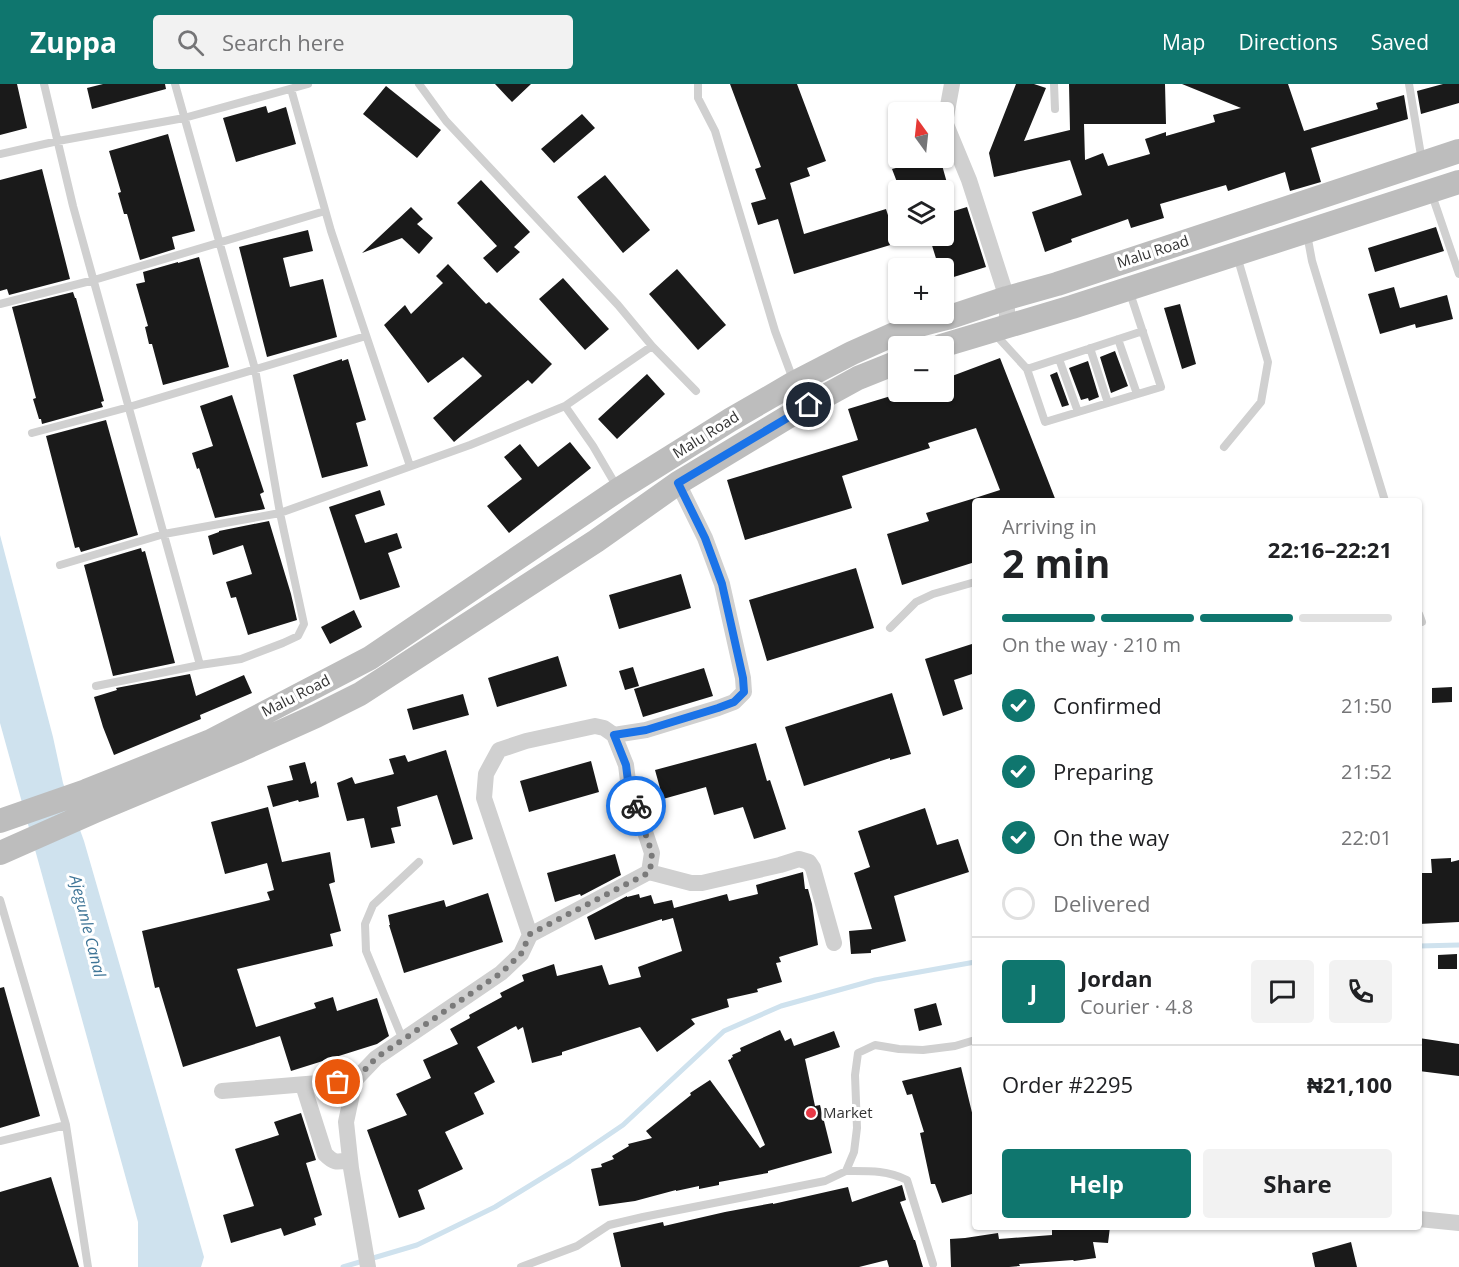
<!DOCTYPE html>
<meta charset="utf-8">
<style>
body{margin:0;font-family:"Open Sans",sans-serif;background:#f2f2f2;color:#202124;height:100vh;display:flex;flex-direction:column;font-size:22px;white-space:nowrap}
*{box-sizing:border-box;margin:0}
p{font-size:20px;color:#757577}
.icon{flex:none;width:33px;height:33px;fill:none;stroke:currentColor;stroke-width:2;stroke-linecap:round;stroke-linejoin:round}
.map{position:relative;flex:1;overflow:hidden}
.side{position:absolute;left:972px;top:414px;width:450px;height:732px;display:flex;flex-direction:column;background:#fff;border-radius:6px;box-shadow:0 2px 4px #0004}
.side>*{flex:none}
.needle{width:39px;rotate:345deg}
.tools{position:absolute;left:888px;top:18px;display:grid;gap:12px}
.tools a{display:grid;place-items:center;width:66px;height:66px;border-radius:6px;background:#fff;box-shadow:0 2px 4px #0004;font-size:30px}
.pin{position:absolute;display:grid;place-items:center;width:51px;height:51px;color:#fff;margin:-26px;border:3px solid #fff;border-radius:50%;box-shadow:0 2px 6px #0007}
.courier{position:absolute;display:grid;place-items:center;width:60px;height:60px;margin:-30px;border:4px solid #1a73e8;border-radius:50%;background:#fff;color:#222;box-shadow:0 2px 8px #0007}
.overview em{font-style:normal;font-weight:700}
.overview div{display:flex;flex-direction:column-reverse}
.overview{display:flex;align-items:center;justify-content:space-between;height:102px;padding:0 30px}
h1{font-size:39px;font-weight:700;line-height:45px}
.bar{display:grid;grid-template-columns:repeat(4,1fr);gap:9px 6px;align-content:center;height:72px;padding:0 30px}
.bar i{height:8px;border-radius:4px;background:#e0e0e0}
.bar .on{background:#0f766e}
.bar p{grid-column:span 4}
.line{display:flex;align-items:center;gap:15px;padding:0 30px;border-top:2px solid #e0e0e0}
.line div{flex:1}
.round{display:grid;place-items:center;flex:none;width:63px;height:63px;border-radius:6px;background:#f2f2f2}
ol{padding:0 30px;list-style:none}
li{display:flex;align-items:center;gap:18px;height:66px}
li p{margin-inline-start:auto}
li .icon{padding:6px;border-radius:50%;background:#0f766e;color:#fff;stroke-width:4}
li:last-child{color:#757577}
li i{width:33px;height:33px;border:3px solid #e0e0e0;border-radius:50%}
.button{display:flex;gap:12px;margin-top:auto;padding:12px 30px}
.button a{flex:1;height:69px;border-radius:6px;background:#0f766e;color:#fff;font-size:24px;font-weight:700;line-height:69px;text-align:center}
.button a+a{background:#f2f2f2;color:#202124}
header{display:flex;align-items:center;gap:36px;box-sizing:border-box;height:84px;padding:0 30px;background:#0f766e;color:#fff}
header strong{font-size:28px}
nav{display:flex;gap:33px;margin-inline-start:auto;font-size:21px}
.search{width:420px;height:54px;background:#f2f2f2;display:flex;align-items:center;gap:15px;box-sizing:border-box;padding:0 21px;border-radius:6px;color:#757577;font-size:22px}
.map>svg:first-child{display:block}
</style>
<header>
<strong>Zuppa</strong>
<div class="search"><svg class="icon" aria-label="search" viewBox="0 0 24 24"><circle cx="10" cy="10" r="6"/><path d="M15 15l6 6"/></svg>Search here</div>
<nav><a>Map</a><a>Directions</a><a>Saved</a></nav>
</header>
<div class="map">
<svg width="1459" height="1183" viewBox="0 0 1459 1183">
<rect width="100%" height="100%" fill="#fff"/>
<path fill="#cfe2ee" d="M0,451L53,653L63,699L84,757L204,1173L201,1183H138V1138L0,639Z"/>
<g fill="none" stroke-linecap="round" stroke-linejoin="round">
<path stroke="#cfe2ee" stroke-width="5" d="M1419,862L1459,861
M343,1183L417,1161L495,1123L570,1077L623,1041L724,947L781,922L875,896L975,878"/>
</g>
<path fill="#1a1a1a" d="M0,0H17L27,44L0,51Z
M103,0H165L166,5L92,25L87,4Z
M495,0H531L512,18Z
M730,0H797L826,77L807,84L810,92L790,99L804,150L886,125L897,159L794,190L778,135L758,141L751,119L766,115L755,85L761,83Z
M1016,0H1034L1046,4L1024,57L1070,46L1069,0H1165L1166,40H1084L1085,76L1103,69L1108,82L1150,70L1145,55L1166,48V52L1215,38L1213,31L1241,24L1182,0H1288L1304,47L1378,25L1376,19L1404,11L1408,35L1311,64L1321,98L1290,107L1285,88L1228,107L1226,101L1160,120L1164,134L1131,144L1128,135L1071,155L1072,158L1045,168L1032,128L1082,111L1070,76L994,93L989,69Z
M1443,0H1459V19L1421,30L1417,7Z
M386,2L441,46L417,74L363,30Z
M266,22L268,29L286,23L296,60L236,78L223,34Z
M582,30L595,44L554,79L541,65Z
M168,50L195,147L172,153L175,165L140,176L127,130H124L118,109L121,108L109,67Z
M934,74H940L949,106H900L892,85Z
M42,85L70,195L9,211L7,205L0,207V96Z
M605,91L650,146L623,169L577,113Z
M481,96L530,148L514,163L520,168L497,189L483,174L497,162L457,119Z
M411,123L423,135L417,140L433,154L419,170L402,154L362,169Z
M967,123L986,183L944,196V184H939L930,155L944,152V130Z
M1436,143L1444,167L1375,188L1368,164Z
M308,146L313,167L283,174L290,203L323,195L337,253L267,273L239,163Z
M199,173L229,283L163,301L152,260H149L145,243L148,242L136,200L145,198L143,188L178,178V179Z
M448,180L486,220L489,218L552,280L532,300L528,296L454,358L433,334L482,292L463,273L428,299L384,241L405,221L411,230L443,199L436,192Z
M677,185L726,241L698,266L649,210Z
M563,194L609,245L585,266L539,215Z
M1394,203L1400,224L1447,211L1453,235L1416,244L1415,240L1380,250L1368,210Z
M73,208L75,214H76L104,317L101,318L103,323L42,340L41,335H39L33,315L36,314L12,223Z
M1180,220L1196,280L1182,285L1164,224Z
M1115,267L1128,302L1111,309L1100,273Z
M1000,274L1056,417H975V414L1000,406L976,344L928,359L930,364L842,392L852,424L745,456L727,396L858,356L848,325L904,308H944V295Z
M342,275V277L348,275L366,336L356,339L368,382L322,394L293,291Z
M1088,277L1099,313L1089,317L1088,314L1081,316L1069,284Z
M1057,288L1069,321L1062,323L1050,291Z
M647,290L665,310L617,355L598,335Z
M232,311L264,408L260,410L265,425L215,434L199,384L197,385L192,369L213,362L200,322Z
M106,336L138,451L81,468L79,463L75,464L46,352Z
M570,358L591,384L509,449L487,422L522,395L504,373L520,360L538,383Z
M380,406L385,421L355,431L365,459L397,449L402,464L388,469L400,503L360,516L329,423Z
M975,414V478L902,501L887,450L929,437L926,429Z
M269,437L291,510L297,536L248,551L236,513L231,514L226,498L252,490L243,461L213,471L208,452L219,448V447Z
M141,464L142,468L145,467L175,579L113,592L84,481Z
M856,484L874,544L767,577L749,516Z
M681,490L691,524L619,545L609,511Z
M354,526L362,543L330,560L321,543Z
M975,559V589L954,596L963,625L943,632L925,575Z
M558,572L567,602L497,623L488,594Z
M633,583L639,602L625,606L619,587Z
M704,584L713,612L643,633L634,605Z
M190,590L196,612L244,591L252,609L200,631L201,635L114,671L103,643L94,613L117,606L116,604Z
M1452,603V618L1432,619V604Z
M892,609L911,670L890,676V674L804,702L785,643Z
M463,610L469,631L413,646L407,625Z
M756,659L767,697L770,696L786,745L754,755L743,723L714,731L706,703L663,715L655,686Z
M446,666L473,755L453,761L437,711L397,723L401,742L391,744L395,759L371,764L364,734L347,737L337,699L352,693L355,700L394,690L389,675L405,671L408,678Z
M591,677L599,708L529,728L520,697Z
M305,678L311,700L316,697L319,713L299,718L298,716L273,723L267,702L293,696L289,682Z
M268,723L282,778L330,768L335,798L329,800L341,847L330,850L333,862L237,885L256,943L316,924L314,919L333,913L337,927L377,914L389,952L377,960L291,987L280,952L183,983L159,903L155,904L142,847L270,816L267,808L274,806L267,779L225,790L211,738Z
M925,724L937,761L958,755L969,788L894,812L906,857L871,866V869L851,870L849,847L872,845L854,789L870,783L858,747Z
M615,770L621,791L581,812L580,810L555,818L547,789Z
M1451,774V778L1459,776V838L1419,840V789H1432L1431,775Z
M803,788L805,805H808L812,820L818,861L779,873L781,878L776,879L782,898L757,905L758,908L727,915L729,923L691,935L695,940L657,968L640,943L562,968V971L532,979L523,943L518,946L516,942L477,963L495,998L474,1009L484,1030L445,1048L463,1085L418,1106L425,1125L399,1134L367,1046L407,1031L396,1010L431,994L423,976L458,960L450,945L470,934L469,931L502,913L500,909L524,897L522,891L554,880L557,892L602,881L609,901L641,893L638,883L682,867L673,834L662,837V835L595,856L587,833L627,812V813L639,810L640,814L651,811L654,820L672,816L674,824L727,810L729,817L758,810L756,801Z
M488,809L503,858L404,889L389,841H390L388,831L444,816L446,823Z
M1457,870V885H1438V871Z
M4,903L40,1032L0,1044V904Z
M936,919L942,941L919,947L914,925Z
M780,946L785,957L791,954L794,962L834,947L840,963L805,975L815,1022L820,1021L832,1069L768,1087V1089L719,1098V1101L699,1105V1102L676,1107V1106L635,1117L599,1122L591,1085L602,1083L601,1080L614,1075L612,1072L629,1062L628,1060L652,1054L646,1047L691,1011L690,1009L710,996L760,1064L765,1061L728,976L731,975V974L733,973L732,971L741,967L740,964Z
M1419,954L1459,960V992L1419,987Z
M961,983L975,1041V1109L942,1119L935,1100H931L920,1049L924,1048L912,1010L907,1011L902,997Z
M301,1029L316,1076L306,1079L322,1131L314,1134L316,1141L284,1152L281,1144L231,1159L223,1131L254,1122L235,1065L279,1051L274,1038Z
M51,1093L79,1183H0V1108Z
M902,1101L906,1116L900,1118L914,1156H915L923,1183H889L887,1176L859,1183H621L613,1149L663,1138L664,1142L725,1128L773,1119V1120L848,1103L852,1118Z
M1052,1143H1110L1108,1159L1093,1158L1096,1174L1074,1177L1073,1176L1019,1180L1020,1182L1009,1183H951L950,1155L965,1154L998,1149L999,1155L1052,1151Z
M1351,1158L1357,1183H1315L1312,1169Z"/>
<g fill="none" stroke-linecap="round" stroke-linejoin="round">
<path stroke="#d0d0d0" stroke-width="8" d="M44,0L73,122L200,581
M419,0L446,37L618,221L652,262L696,307
M698,0V14L715,47L775,247L794,298
M1054,0L1055,25
M1409,0L1422,77
M291,5L331,147L410,382
M0,70L58,57L184,34L308,0
M1431,108L1459,190
M1307,150L1312,177L1385,417
M0,220L94,196L325,127
M995,250L1027,285L1045,338L1161,303L1129,206
M1118,255L1137,310
M1090,264L1108,319
M1059,275L1078,328
M1027,285L1143,247
M565,322L593,362L617,403
M32,349L129,323L366,252
M1224,363L1261,318L1268,278L1237,172
M60,481L164,450L280,429L470,361L565,322L652,262
M1419,530L1422,538
M890,544L916,518L933,510L975,498
M96,602L200,581L241,575L283,559L298,552L304,540L280,429L255,285L175,0
M0,816L66,1041L88,1183
M403,956L366,867L365,840L373,821L419,778
M0,1057L66,1041
M846,1087C869,1087 886,1086 907,1096L933,1180
M521,1183L577,1162L609,1141L643,1133L825,1097L846,1087L854,1068L857,1044L855,991L858,969L875,961L899,965L923,966L955,962L975,956"/>
<path stroke="#d0d0d0" stroke-width="16" d="M952,0L945,38L969,96L1007,214V243
M649,788L691,799H702L780,781L799,775L809,778L813,784L834,859
M530,851L484,714L486,690L499,666L526,657L595,642L604,644L614,651
M303,1001L325,1070C335,1080 337,1078 350,1076
M222,1007L355,996
M1419,1135L1459,1139
M368,1183L351,1084L346,1038L355,996L376,974L501,889L521,870L530,851L649,788L652,769L628,697L626,681L614,651L646,646L718,624L734,618L744,608L743,594L722,500L705,454L678,399"/>
<path stroke="#bdbdbd" stroke-width="24" d="M941,262L1072,223L1459,98
M0,737L86,707L211,657L370,574L618,406L730,336L794,299L852,269L908,244L947,234L1007,214L1057,200L1459,67
M0,769L95,727L236,668L316,632L360,610L596,457L678,399L796,328L858,294L898,278"/>
</g>
<g fill="none" stroke-linecap="round" stroke-linejoin="round">
<path stroke="#7a7a7a" stroke-width="6" stroke-dasharray="0 10.8" d="M338,998L355,996L376,974L501,889L521,870L530,850L650,788L652,769L636,722"/>
<path stroke="#1a73e8" stroke-width="8" d="M636,722L628,697L626,681L614,651L646,646L718,624L734,618L744,608L743,594L722,500L705,454L678,399L809,321"/>
</g>
<circle fill="#e63946" stroke="#fff" stroke-width="2" cx="811" cy="1029" r="6"/>
<g text-anchor="middle" stroke-width="6" stroke-linejoin="round" paint-order="stroke">
<g font-size="15" fill="#333" stroke="#fff">
<text transform="translate(1153 168) rotate(-18)" y="5">Malu Road</text>
<text transform="translate(706 351) rotate(-32)" y="5">Malu Road</text>
<text transform="translate(296 612) rotate(-27)" y="5">Malu Road</text>
</g>
<g font-size="15" fill="#333" stroke="#fff" text-anchor="start">
<text x="823" y="1034">Market</text>
</g>
<g font-size="16" font-style="italic" fill="#3f7597" stroke="#fff">
<text transform="translate(88 842) rotate(76)" y="6">Ajegunle Canal</text>
</g>
</g>
</svg>
<div class="tools">
<a><svg class="needle" viewBox="-14 -14 28 28"><path d="M0-13l5 13h-10z" fill="#e53935"/><path d="M0 13l5-13h-10z" fill="#757577"/></svg></a>
<a><svg class="icon" aria-label="layers" viewBox="0 0 24 24"><path d="M12 4l9 5-9 5-9-5zM3 14l9 5 9-5"/></svg></a>
<a>+</a>
<a>−</a>
</div>
<div class="pin" style="left:338px;top:998px;background:#ea580c"><svg class="icon" aria-label="bag" viewBox="0 0 24 24"><path d="M5 8h14l-1 12H6zM9 8a3 3 0 0 1 6 0"/></svg></div>
<div class="pin" style="left:809px;top:321px;background:#1f2937"><svg class="icon" aria-label="home" viewBox="0 0 24 24"><path d="M3 11l9-7 9 7M6 9v11h12V9"/></svg></div>
<div class="courier" style="left:636px;top:722px"><svg class="icon" aria-label="bike" viewBox="0 0 24 24"><circle cx="6" cy="16" r="4"/><circle cx="18" cy="16" r="4"/><path d="M6 16l4-8h5l3 8M10 8l3 8H6M13 5h3"/></svg></div>
<section class="side">
<div class="overview"><div><h1>2 min</h1><p>Arriving in</p></div><em>22:16–22:21</em></div>
<div class="bar"><i class="on"></i><i class="on"></i><i class="on"></i><i></i><p>On the way · 210 m</p></div>
<ol>
<li><svg class="icon" aria-label="check" viewBox="0 0 24 24"><path d="M5 12l5 5 9-10"/></svg>Confirmed<p>21:50</p></li>
<li><svg class="icon" aria-label="check" viewBox="0 0 24 24"><path d="M5 12l5 5 9-10"/></svg>Preparing<p>21:52</p></li>
<li><svg class="icon" aria-label="check" viewBox="0 0 24 24"><path d="M5 12l5 5 9-10"/></svg>On the way<p>22:01</p></li>
<li><i></i>Delivered</li>
</ol>
<div class="line" style="height:108px"><b class="round" style="background:#0f766e;color:#fff">J</b><div><b>Jordan</b><p>Courier · 4.8</p></div><a class="round"><svg class="icon" aria-label="chat" viewBox="0 0 24 24"><path d="M4 5h16v11H9l-5 4z"/></svg></a><a class="round"><svg class="icon" aria-label="phone" viewBox="0 0 24 24"><path d="M5 4h4l2 5-3 2q2 4 5 5l2-3 5 2v4C11 20 4 13 5 4z"/></svg></a></div>
<div class="line" style="height:78px"><div>Order #2295</div><b>₦21,100</b></div>
<div class="button"><a>Help</a><a>Share</a></div>
</section>
</div>
